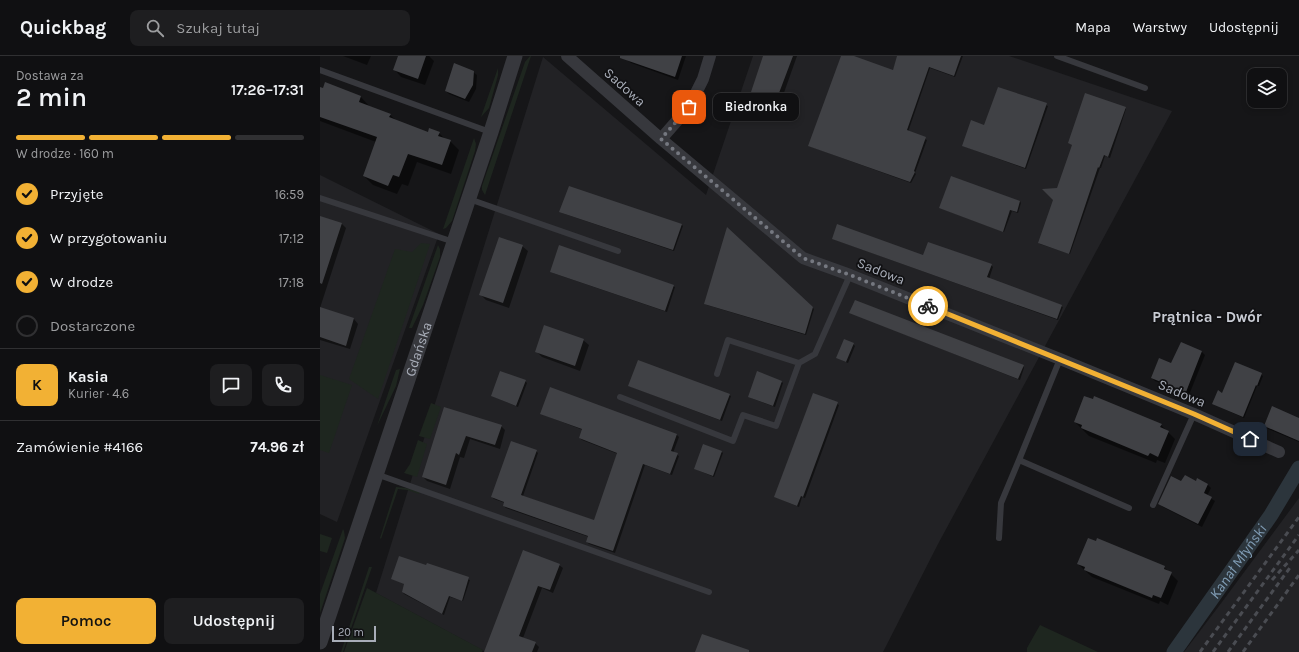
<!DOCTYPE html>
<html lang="pl">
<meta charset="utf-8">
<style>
body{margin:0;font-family:Karla,sans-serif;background:#1e1e20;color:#f1f3f6;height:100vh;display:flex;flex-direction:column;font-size:15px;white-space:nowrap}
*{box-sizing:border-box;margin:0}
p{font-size:13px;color:#9c9d9f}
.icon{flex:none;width:22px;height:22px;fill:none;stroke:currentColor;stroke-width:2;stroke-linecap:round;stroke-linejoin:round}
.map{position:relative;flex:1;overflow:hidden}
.side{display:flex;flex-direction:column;background:#101012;width:320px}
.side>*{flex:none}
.fabs{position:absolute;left:927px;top:12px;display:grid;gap:8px}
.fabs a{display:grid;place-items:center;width:40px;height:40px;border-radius:8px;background:#101012;box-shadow:0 2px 6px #0003,0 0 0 1px #303032;font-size:20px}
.scale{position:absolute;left:12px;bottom:10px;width:44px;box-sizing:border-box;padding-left:4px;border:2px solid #a8adb8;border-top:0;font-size:11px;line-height:14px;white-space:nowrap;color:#a8adb8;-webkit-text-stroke:3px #111113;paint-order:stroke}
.pin{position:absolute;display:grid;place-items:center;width:34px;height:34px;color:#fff;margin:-17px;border-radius:8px;box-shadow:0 2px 6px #0006}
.courier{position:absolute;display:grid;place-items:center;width:40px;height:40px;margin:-20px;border:3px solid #f2b134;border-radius:50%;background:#fff;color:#222;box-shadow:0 1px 5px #0007}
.bubble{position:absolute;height:28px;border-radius:8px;background:#101012;box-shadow:0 2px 6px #0003,0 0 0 1px #303032;font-size:13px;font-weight:600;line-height:28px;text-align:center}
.headline em{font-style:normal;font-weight:600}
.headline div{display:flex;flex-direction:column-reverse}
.headline{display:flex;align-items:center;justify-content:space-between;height:68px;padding:0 16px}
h1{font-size:26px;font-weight:600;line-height:30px}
.bar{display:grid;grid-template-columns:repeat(4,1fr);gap:6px 4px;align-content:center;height:48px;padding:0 16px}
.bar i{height:5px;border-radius:3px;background:#303032}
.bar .active{background:#f2b134}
.bar p{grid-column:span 4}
.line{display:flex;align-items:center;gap:10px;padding:0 16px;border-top:1px solid #303032}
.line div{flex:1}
.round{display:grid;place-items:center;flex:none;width:42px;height:42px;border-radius:8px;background:#1e1e20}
ol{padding:0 16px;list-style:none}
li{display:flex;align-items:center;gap:12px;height:44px}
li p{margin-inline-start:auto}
li .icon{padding:4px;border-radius:50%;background:#f2b134;color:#111;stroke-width:4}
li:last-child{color:#9c9d9f}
li i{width:22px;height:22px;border:2px solid #303032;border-radius:50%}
.cta{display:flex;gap:8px;margin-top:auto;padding:8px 16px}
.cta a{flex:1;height:46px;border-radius:8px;background:#f2b134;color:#111;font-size:16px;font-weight:600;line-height:46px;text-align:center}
.cta a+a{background:#1e1e20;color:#f1f3f6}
header{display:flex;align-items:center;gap:24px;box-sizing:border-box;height:56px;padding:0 20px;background:#101012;border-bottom:1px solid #303032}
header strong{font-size:19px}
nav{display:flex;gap:22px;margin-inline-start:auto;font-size:14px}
.search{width:280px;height:36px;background:#1e1e20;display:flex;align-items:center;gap:10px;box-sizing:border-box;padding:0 14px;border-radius:8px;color:#9c9d9f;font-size:15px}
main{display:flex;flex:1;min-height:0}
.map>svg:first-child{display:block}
</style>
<header>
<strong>Quickbag</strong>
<div class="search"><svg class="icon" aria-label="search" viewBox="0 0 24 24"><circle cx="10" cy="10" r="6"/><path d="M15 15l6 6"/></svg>Szukaj tutaj</div>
<nav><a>Mapa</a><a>Warstwy</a><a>Udostępnij</a></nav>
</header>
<main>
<section class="side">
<div class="headline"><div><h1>2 min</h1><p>Dostawa za</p></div><em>17:26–17:31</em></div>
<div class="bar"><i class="active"></i><i class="active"></i><i class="active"></i><i></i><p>W drodze · 160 m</p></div>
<ol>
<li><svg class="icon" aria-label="check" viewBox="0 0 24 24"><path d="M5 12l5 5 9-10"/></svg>Przyjęte<p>16:59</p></li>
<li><svg class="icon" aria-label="check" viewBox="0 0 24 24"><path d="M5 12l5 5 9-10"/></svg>W przygotowaniu<p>17:12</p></li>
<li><svg class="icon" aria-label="check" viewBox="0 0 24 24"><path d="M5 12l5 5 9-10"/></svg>W drodze<p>17:18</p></li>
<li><i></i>Dostarczone</li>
</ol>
<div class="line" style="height:72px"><b class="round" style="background:#f2b134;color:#111">K</b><div><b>Kasia</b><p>Kurier · 4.6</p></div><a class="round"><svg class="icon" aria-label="chat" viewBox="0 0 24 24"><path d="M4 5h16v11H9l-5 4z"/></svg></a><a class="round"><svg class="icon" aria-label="phone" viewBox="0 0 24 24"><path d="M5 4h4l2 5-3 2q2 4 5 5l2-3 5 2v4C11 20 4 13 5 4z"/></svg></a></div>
<div class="line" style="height:52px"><div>Zamówienie #4166</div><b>74.96 zł</b></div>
<div class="cta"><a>Pomoc</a><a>Udostępnij</a></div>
</section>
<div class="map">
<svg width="979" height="596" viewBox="0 0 979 596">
<rect width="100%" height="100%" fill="#161618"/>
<path fill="#222225" d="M433,0H689L852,55L618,488L563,596H166L56,537L223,1L386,139Z
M0,119L119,178L17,466L0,458Z
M979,442V596H864L902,546Z"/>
<path fill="#1e261f" d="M210,0H211L165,139L162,134V130L205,6Z
M178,12V19L169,52L161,61Z
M154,82L156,88L155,95L132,165L126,172L123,173Z
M101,187L110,188L58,343L29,323L75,193L92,196Z
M118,189L120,193V201L103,249L92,272H89Z
M80,313L76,330L57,370L76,314Z
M0,319L32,329L9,397L0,394Z
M111,347L121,351L110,383L99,380Z
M98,384L107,388L97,421L84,417L90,408Z
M76,431L86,432L100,436L99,438L87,434L78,433L61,483L60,482Z
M23,473L24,475L25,482L0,557V538Z
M0,478L12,482L7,497L0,495Z
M49,511H52L23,596H21Z
M47,532L163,594L162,596H24Z
M720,569L778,596H707V592Z"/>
<path fill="#0007" d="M23,0H51L47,9Z
M79,0H109L114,5L105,29L81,21L74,13Z
M308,0H366L358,24L311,7L307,4Z
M444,0H477L460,48L435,40L432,36Z
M522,0H531L573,15L578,0H643L635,21L610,12L588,76L607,84L595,117L596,118L591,127L489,90Z
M153,16L157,19L156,33L149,46L129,38L126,35Z
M5,28L41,41L50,51L70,59L77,65L108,77H119L126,84L130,85L139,94L131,118L97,106L88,130L82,128L77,138L53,129L44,120L56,86L0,65V32L3,34Z
M678,32L728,50L706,113L643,90L665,70Z
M805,52L806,53L790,102L785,100L781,112H780L750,198L720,188L719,187L753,89L749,87Z
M700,145L701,147L698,157L692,155L684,176L620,152Z
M242,157L361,168L363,170L354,195Z
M0,161L22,168L26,172L0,252L34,263L38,268L30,293L0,284Z
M513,183L604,200L671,209L673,211L669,223L743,251L738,264Z
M202,190L208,195L189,252L166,244L160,238Z
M231,216L353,230L355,231L347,256L233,217Z
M385,248L492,251L494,253L486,279L387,249Z
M531,257L703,310L704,312L700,324Z
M263,284L269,289L260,315L222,301L216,295Z
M533,288L535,290L528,307L517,302Z
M861,288L882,296L885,299L869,339L835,325L832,322L852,308Z
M916,307L943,320L939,330H937L924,362L895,349L903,338Z
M205,325L207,327L198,351L172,340Z
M462,326L463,327L455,351L431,342Z
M309,330L409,339L411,340L402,365Z
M230,332L357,379L359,381L353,397L359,400L352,419L325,409L295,497L269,488L267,486L269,481L186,452L184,450L185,447L174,443L172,441L216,395L218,397L203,440L275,465L298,398L262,384L260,382L263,374L224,359L222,357Z
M494,338L519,349L485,442L482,441L479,451L455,441Z
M125,352L181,370L185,374L180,393L150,383L144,402L140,401L130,433L107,425L103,421Z
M979,363V386L948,373L945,369Z
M755,366L841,369L855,383L845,407L837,404L836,407L769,380Z
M402,396L403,397L394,421L375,413Z
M878,423L888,429L891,432L887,440L895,445L882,471L843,451L840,448L862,426H877Z
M204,495L239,509L243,512L233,537L222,532L203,582L215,587L219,591L217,596H166Z
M107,508L150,524L143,545L130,541L124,559L84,538L83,536L85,528L72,523L106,511Z
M758,508L844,511L858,525L848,549L840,545L839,548L772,521Z"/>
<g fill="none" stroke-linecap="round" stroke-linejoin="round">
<path stroke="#2c353c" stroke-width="15" id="s1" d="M854,596L951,459L979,412"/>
</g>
<path fill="#404145" d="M78,0H106L98,23L73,14Z
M300,0H362L355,21L300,2Z
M443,0H473L456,45L431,36Z
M521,0H534L573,14L577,0H641L634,20L609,11L587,74L606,81L594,115L595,116L590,126L488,90Z
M134,7L154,15L153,29L145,43L125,35Z
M5,26L41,40L39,46L71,58L69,61L108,76L109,72L120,76L118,80L131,84L122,109L88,98L79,121L73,119L68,130L43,120L57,81L0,61V31L3,32Z
M678,31L727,47L705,112L642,90L651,64L664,69Z
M765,37L806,51L788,101L784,99L779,112L778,111L749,198L718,187L733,144L722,133L737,132L752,89L748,87Z
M631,120L700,145L697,156L690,154L683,176L619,152Z
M249,130L362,168L353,194L239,156Z
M0,160L22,167L2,228L0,227Z
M517,168L603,199L608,186L672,208L667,221L742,249L737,263L512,183Z
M407,171L493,251L485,278L384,248Z
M179,181L203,189L183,247L159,239Z
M239,189L354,229L345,255L230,216Z
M535,244L704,309L698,323L529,257Z
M0,251L34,262L26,290L0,281Z
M224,269L264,283L255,310L215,296Z
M524,283L534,287L526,306L516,302Z
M861,286L882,295L866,336L831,322L839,302L851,307Z
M318,304L410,338L400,364L308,330Z
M915,306L942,317L937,330L936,329L923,361L892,348L898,334L902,337Z
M180,315L206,324L196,350L171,340Z
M437,315L462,325L453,350L428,341Z
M230,331L357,378L351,395L358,397L350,418L323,408L293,495L266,486L268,480L183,450L184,446L171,441L191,385L217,394L201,439L274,464L297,397L259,382L262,373L220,358Z
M493,337L518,346L483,441L481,440L477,450L454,441Z
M764,340L773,343L774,340L842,368L840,371L849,375L838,401L830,397L828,400L761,372L762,369L754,366Z
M952,350L979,362V385L944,370Z
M124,351L182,369L175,389L146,380L139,399L136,397L126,429L102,421Z
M383,388L402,395L393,420L374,413Z
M865,419L876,425L877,422L888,428L884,437L892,441L878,468L838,448L851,420L861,425Z
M768,482L776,485L777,482L845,510L844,513L852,516L841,542L833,539L832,542L764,514L765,511L757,508Z
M203,494L240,508L230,534L218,530L199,580L216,586L212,596H164Z
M79,500L106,509L107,507L149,521L142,545L129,540L122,558L82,536L84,528L71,523Z
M382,578L429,594V596H375Z"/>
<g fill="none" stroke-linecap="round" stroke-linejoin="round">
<path stroke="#37383d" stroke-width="6" d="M737,0L825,32
M0,14L170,76
M0,142L134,186
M149,143L298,195
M740,303L699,404L809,452
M397,318L408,284L479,307L495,298L530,219
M300,341L413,385L423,359L456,370L479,307
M56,418L389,536
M833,449L874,358
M679,482L681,447L699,404"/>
<path stroke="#37383d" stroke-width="12" d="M247,0L341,83L483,202L530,219L740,303L874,358L959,396
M341,83L369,51L383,23L390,0"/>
<path stroke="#37383d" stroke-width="15" id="s2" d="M0,586L171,76L195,0"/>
<path stroke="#4a4c52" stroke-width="3" stroke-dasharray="5 4" stroke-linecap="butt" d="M952,524L979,494
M880,596L979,461
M893,596L979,479
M908,596L972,509
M923,596L979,519"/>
</g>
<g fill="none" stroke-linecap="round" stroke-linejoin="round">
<path stroke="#757880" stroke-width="4" stroke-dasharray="0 7.2" d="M369,51L341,83L483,202L530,219L608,250"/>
<path stroke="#f2b134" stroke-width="5" d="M608,250L874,358L930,383"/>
</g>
<g text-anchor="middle" stroke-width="3.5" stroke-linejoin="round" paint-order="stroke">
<g font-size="14" fill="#a8adb8" stroke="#111113">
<text transform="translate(305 31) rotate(42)" y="5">Sadowa</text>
<text transform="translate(561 215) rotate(22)" y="5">Sadowa</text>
<text dy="5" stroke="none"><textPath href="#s2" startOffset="309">Gdańska</textPath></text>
<text transform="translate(862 337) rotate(23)" y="5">Sadowa</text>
</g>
<g font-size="15" font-weight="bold" fill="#c9ccd4" stroke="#111113">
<text x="887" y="266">Prątnica - Dwór</text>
</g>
<g font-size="15" font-style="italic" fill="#7f9bb3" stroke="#111113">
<text dy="5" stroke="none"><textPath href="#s1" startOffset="111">Kanał Młyński</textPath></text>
</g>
</g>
</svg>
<div class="fabs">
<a><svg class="icon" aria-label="layers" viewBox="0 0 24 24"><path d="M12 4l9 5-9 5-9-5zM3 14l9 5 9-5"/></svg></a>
</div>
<div class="scale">20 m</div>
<div class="pin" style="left:369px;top:51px;background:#ea580c"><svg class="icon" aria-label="bag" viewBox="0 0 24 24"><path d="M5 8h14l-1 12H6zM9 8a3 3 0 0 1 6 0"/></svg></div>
<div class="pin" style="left:930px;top:383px;background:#1f2937"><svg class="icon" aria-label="home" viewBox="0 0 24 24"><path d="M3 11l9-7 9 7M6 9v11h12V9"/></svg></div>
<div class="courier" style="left:608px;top:250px"><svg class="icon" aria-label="bike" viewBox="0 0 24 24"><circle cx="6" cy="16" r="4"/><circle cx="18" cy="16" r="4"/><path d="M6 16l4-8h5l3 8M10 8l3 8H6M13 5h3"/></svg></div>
<div class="bubble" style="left:393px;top:37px;width:86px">Biedronka</div>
</div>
</main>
